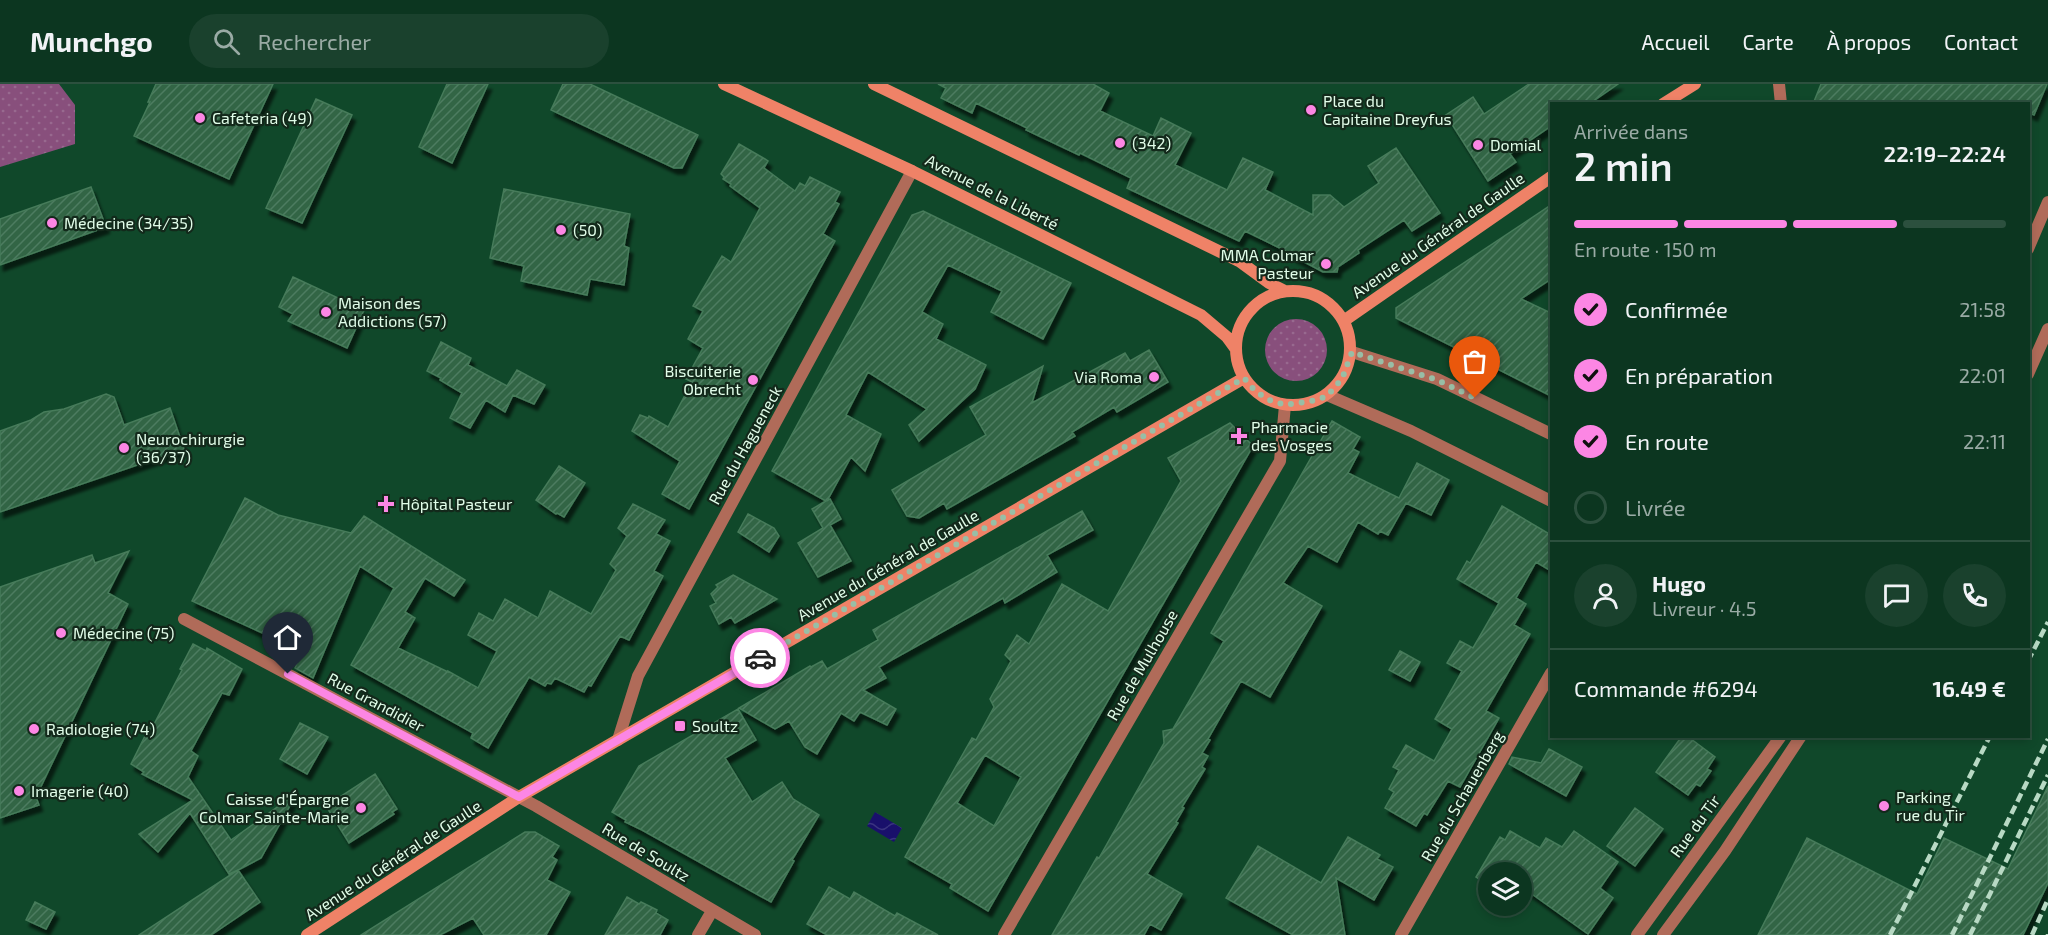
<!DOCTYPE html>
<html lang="fr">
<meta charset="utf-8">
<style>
body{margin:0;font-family:"Exo 2",sans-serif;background:#1a412d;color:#f1f3f6;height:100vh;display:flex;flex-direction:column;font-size:22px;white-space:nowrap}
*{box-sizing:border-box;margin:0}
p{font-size:20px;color:#9aaba5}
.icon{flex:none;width:33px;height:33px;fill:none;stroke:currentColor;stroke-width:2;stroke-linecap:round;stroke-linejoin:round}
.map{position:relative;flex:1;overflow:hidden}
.panel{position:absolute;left:1550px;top:18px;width:480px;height:636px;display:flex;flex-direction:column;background:#0c3620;border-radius:0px;box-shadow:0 3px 9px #0003,0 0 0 2px #2c503e}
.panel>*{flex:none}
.fabs{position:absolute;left:1478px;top:778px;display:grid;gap:12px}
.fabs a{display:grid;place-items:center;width:54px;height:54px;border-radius:50%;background:#0c3620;box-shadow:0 3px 9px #0003,0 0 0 2px #2c503e;font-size:30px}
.pin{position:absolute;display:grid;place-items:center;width:51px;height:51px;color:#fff;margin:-62px -26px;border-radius:50% 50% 50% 0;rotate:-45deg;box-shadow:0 0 6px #0007}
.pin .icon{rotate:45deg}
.courier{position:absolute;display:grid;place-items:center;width:60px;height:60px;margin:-30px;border:4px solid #fc86e4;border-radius:50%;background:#fff;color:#222;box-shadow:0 2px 8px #0007}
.head em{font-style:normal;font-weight:600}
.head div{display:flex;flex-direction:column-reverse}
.head{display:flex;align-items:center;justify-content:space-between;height:102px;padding:0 24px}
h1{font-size:39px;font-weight:600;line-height:45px}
.bar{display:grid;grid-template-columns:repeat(4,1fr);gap:9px 6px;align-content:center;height:72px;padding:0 24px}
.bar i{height:8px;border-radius:4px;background:#2c503e}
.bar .current{background:#fc86e4}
.bar p{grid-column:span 4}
.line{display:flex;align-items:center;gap:15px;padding:0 24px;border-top:2px solid #2c503e}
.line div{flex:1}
.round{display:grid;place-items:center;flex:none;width:63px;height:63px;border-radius:32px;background:#1a412d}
ol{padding:0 24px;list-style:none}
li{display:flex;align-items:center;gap:18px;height:66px}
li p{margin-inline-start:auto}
li .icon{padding:6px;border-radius:50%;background:#fc86e4;color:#111;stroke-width:4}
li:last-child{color:#9aaba5}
li i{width:33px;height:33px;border:3px solid #2c503e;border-radius:50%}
header{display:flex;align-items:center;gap:36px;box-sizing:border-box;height:84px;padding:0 30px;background:#0c3620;border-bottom:2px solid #2c503e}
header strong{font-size:28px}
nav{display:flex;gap:33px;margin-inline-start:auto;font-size:21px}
.search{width:420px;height:54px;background:#1a412d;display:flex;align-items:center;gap:15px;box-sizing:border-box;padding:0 21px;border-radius:33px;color:#9aaba5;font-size:22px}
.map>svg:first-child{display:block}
</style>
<header>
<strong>Munchgo</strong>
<div class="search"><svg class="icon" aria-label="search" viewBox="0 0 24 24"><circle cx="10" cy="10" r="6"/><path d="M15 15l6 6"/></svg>Rechercher</div>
<nav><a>Accueil</a><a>Carte</a><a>À propos</a><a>Contact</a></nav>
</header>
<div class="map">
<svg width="2048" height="851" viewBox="0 0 2048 851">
<defs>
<pattern id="grass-dots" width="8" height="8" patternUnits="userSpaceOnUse" patternTransform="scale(1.5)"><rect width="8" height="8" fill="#884f7c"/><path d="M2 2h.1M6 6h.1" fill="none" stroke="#98698f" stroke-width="1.8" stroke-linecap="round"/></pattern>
<pattern id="water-waves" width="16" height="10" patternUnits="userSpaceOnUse" patternTransform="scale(1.5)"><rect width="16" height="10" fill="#19106b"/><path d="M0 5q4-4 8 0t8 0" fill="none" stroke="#3a3480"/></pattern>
<pattern id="building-hatch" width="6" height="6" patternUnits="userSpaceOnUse" patternTransform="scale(1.5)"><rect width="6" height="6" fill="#306545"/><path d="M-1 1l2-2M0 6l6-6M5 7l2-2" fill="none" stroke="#4e7c60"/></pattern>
<filter id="shadow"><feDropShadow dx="3.5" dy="6" stdDeviation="1.5" flood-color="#0009"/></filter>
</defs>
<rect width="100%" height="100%" fill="#10482a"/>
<path fill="url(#grass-dots)" d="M0,0H59L75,21V60L0,83Z
M1265 266a31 31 0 1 1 62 0a31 31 0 1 1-62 0Z"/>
<path fill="url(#water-waves)" d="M875,728L902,744L894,758L867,742Z"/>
<path fill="url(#building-hatch)" stroke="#467b5a" stroke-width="1.5" fill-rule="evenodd" filter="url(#shadow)" d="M156,0H273L229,95L134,52L150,18H148Z
M447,0H488L452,79L419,63Z
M563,0H590L698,51L682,84H674L551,26Z
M938,0H1093L1109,9L1100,27L1153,52L1161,34L1191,49L1175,81L1227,106L1243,74L1273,88L1265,106L1313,131V111H1330L1344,123L1379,99L1368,82L1396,64L1440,129L1412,147L1404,136L1358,166L1359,169L1338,183L1337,188H1323L1293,172L1294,171L1245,147L1239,157L1127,104L1131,94L1080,69L1079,71L1026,46L1027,44L976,19L972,29L941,14L946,4Z
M1529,0H1618L1589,20H1551V42L1510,70L1516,78L1488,97L1446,31L1473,13L1484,30Z
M1821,0H2047L2034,31L2028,28V20H1813Z
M316,15L352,31L302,139L266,124Z
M739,60L765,75L768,77L764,84L795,107L800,99L805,102L810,93L840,108L835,118L839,120L823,150L835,157L689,425L662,410L680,377L632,347L640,331L648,334L649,332L668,343L692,298L686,295L703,264L688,255L703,227L693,222L722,172L731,178L760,124L730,102L731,100L723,95L724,93L721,90Z
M91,103L106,143L0,181V135Z
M504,105L630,130L624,162L629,164L624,201L590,195L587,211L521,197L524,182L490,174Z
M1551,121V195L1521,215L1551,229V312L1396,234V224Z
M923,127L1071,199L1043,255L991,228L1002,207L948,181L922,228L943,240L936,255L986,281L975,305L919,357L909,341L927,325L868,288L846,331L881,350L865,387L851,373L827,417L830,415L841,435L830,441L851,477L818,493L798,459L823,444L812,425L826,417L772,387L912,131Z
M293,193L364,226L347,264L288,237L293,230L279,223Z
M441,258L471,274L468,281L507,302L517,286L545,301L534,320L513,311L505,328L486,316L470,344L450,334L462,309L440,296L441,294L427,287Z
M1149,266L1168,298L1117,328L1114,323L1072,348L1075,352L947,425L944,419L919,434L907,432L892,406L986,351L970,323L1043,282L1032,319L1125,269L1130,277Z
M106,310L114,313L124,341L170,324L184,365L0,428V347L31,336L44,328L64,325Z
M1332,337L1360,353L1353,365L1359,368L1348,389L1399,414L1417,379L1449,396L1431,431L1406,419L1388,451L1380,447L1378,450L1358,438L1337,478L1308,462L1283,499L1322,522L1270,613L1241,597L1208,655L1210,656L1202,669L1208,672L1202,683L1205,685L1182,723L1184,724L1176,738L1178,739L1147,790L1182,810L1161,846L1150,840L1144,851H1052L1097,773L1099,774L1164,659L1163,647L1173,645L1224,557L1211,549Z
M1230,339L1253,362L988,827L950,804L952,800L905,773L964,668L972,654L976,656L994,623L990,615L1011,577L1005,571L1017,551L1029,560L1062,500L1108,527L1181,397L1168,374ZM985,671L1021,693L994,742L957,719Z
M559,382L585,399L564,433L557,429L556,430L536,416Z
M245,414L278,431L351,449L364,432L465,496L454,512L425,494L405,528L415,534L398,564L448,588V587L478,604L497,567L468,551L479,529L493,537L505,515L538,534L550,507L591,530L616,486L610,480L627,452L618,444L633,420L665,436L656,450L670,457L654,487L663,492L629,556L620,552L591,602L588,601L584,608L555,594L551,600L547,599L545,602L529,593L488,664L471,654L473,649L351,581L394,504L360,482L313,594L295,584L302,567L192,517Z
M1502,422L1551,451V487L1536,478L1516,514L1526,520L1514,541L1530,550L1486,627L1499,634L1460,703L1448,697L1427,731L1424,729L1416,742L1385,724L1394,708L1389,705L1399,686L1393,683L1406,661L1434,677L1452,645L1435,635L1462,587L1447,579L1460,557L1473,564L1499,519L1457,495L1467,477L1470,479Z
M1082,427L1093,446L1047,471L1057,488L1005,519L1003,514L879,583L886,594L863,606L896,625L887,641L860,628L854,637L841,629L817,670L805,663L789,637L775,645L739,624L810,582L811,583L822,577L827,585L878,556L873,546Z
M748,430L774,444L779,452L769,468L738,448Z
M129,467L108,509L128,520L36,713L39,721L0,734V503L92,471L95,479Z
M733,491L777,515L735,539L731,533L719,540L710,522L716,519L711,510L718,503L716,501Z
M193,560L206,567L207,564L242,585L229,611L222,609L191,667L198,672L188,693L231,756L297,709L261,774L238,786L260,818L211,851H139L238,786L229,790L190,729L158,768L139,750L193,716L142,690L144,688L131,680L149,644L151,646L182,586L180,585Z
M1400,567L1420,578L1410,597L1389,586Z
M738,625L756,656L725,674L752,718L782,698L793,715L819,731L792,776L794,777L771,818L642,746L625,738L626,736L612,728L639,682Z
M300,639L328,653L307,690L280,675Z
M1682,652H1687L1715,673L1707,685L1711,687L1700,702L1696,700L1688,711L1656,688Z
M1549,665L1582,683L1566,712L1509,680L1512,673L1541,679Z
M375,690L397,725L392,728L394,730L349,759L326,722Z
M2048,702V799L2023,851H1758L1807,754L1917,810L1944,754L2008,785Z
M1635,724L1663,745L1635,782L1607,762Z
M1510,747L1540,764L1546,754L1562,763L1574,747L1618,778L1600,804L1613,814L1588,850L1522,803L1521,805V789H1488V811L1477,805L1482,797L1476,793L1489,771L1500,753L1505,756Z
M525,748H535L559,762L552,773L557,776L547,796L570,808L546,851H484L473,834L440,851H361Z
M1348,753L1380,771L1377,775L1393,783L1374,816L1336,794L1345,851H1293L1226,814L1258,762L1321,799Z
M829,803L850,815L854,808L895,832L897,829L938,851H827L807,840Z
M627,813L639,820L641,818L657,826L656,829L668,836L660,851H605Z
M35,818L55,828L46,845L26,836Z"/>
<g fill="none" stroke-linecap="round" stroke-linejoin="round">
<path stroke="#b06b59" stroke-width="12" d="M1779,0L1781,20
M2028,165L2048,118
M2028,290L2048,245
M184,535L536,722L755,851
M618,656L638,592L912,87
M698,851L712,827
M1401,851L1551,589
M1637,851L1781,652
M1663,851L1725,767L1801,652"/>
<path stroke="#b06b59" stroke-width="12" d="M1352,268L1437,295L1551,350
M1327,311L1411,347L1551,417
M1004,851L1280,377L1285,321"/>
<path stroke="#ef8267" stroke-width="12" d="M724,0L912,87L1201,231L1227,253L1235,264
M874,0L1239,177L1269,199L1283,206
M1663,20L1695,0
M1236 264a57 57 0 1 1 114 0a57 57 0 1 1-114 0Z
M1345,236L1551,93
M307,851L519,713L1244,294"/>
<path stroke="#b8d9c4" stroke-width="4.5" stroke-dasharray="9 4.5" stroke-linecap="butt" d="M2028,577L2048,538
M1890,851L1990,652
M1952,851L2048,655
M1970,851L2048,691
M2032,851L2048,815
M2048,851V850"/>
</g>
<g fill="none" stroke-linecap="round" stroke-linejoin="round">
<path stroke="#98bea6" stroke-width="6" stroke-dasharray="0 10.8" d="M760,574L1244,294L1255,307L1269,316L1285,321L1317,316L1327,312L1342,295L1352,268L1437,296L1475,314"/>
<path stroke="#fc86e4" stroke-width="8" d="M288,590L519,713L760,574"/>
</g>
<g fill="#fc86e4" stroke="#13291b" stroke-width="2">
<circle cx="1311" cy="26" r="6"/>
<circle cx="200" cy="34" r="6"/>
<circle cx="1120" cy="59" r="6"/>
<circle cx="1478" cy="61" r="6"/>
<circle cx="52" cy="139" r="6"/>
<circle cx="561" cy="146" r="6"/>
<circle cx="1326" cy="180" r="6"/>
<circle cx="326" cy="228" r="6"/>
<circle cx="1154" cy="293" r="6"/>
<circle cx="753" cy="296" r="6"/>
<path d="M1236 343h6v6h6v6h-6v6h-6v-6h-6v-6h6z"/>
<circle cx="124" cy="364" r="6"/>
<path d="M383 411h6v6h6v6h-6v6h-6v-6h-6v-6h6z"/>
<circle cx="61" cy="549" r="6"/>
<rect x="674" y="636" width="12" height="12" rx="3"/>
<circle cx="34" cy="645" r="6"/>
<circle cx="19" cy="707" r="6"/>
<circle cx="1884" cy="722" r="6"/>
<circle cx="361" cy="724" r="6"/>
</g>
<g text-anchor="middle" stroke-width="4.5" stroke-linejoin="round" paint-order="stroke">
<g font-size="16" fill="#e1fde9" stroke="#13291b" text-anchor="start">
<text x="1323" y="23">Place du<tspan x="1323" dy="18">Capitaine Dreyfus</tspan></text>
<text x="212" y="40">Cafeteria (49)</text>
<text x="1132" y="65">(342)</text>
<text x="1490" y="67">Domial</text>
<text x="64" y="145">Médecine (34/35)</text>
<text x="573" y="152">(50)</text>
<text x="1314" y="177" text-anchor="end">MMA Colmar<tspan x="1314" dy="18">Pasteur</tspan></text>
<text x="338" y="225">Maison des<tspan x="338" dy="18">Addictions (57)</tspan></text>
<text x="741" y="293" text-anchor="end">Biscuiterie<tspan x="741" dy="18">Obrecht</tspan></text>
<text x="1142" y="299" text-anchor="end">Via Roma</text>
<text x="1251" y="349">Pharmacie<tspan x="1251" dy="18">des Vosges</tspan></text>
<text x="136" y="361">Neurochirurgie<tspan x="136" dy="18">(36/37)</tspan></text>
<text x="400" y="426">Hôpital Pasteur</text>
<text x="73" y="555">Médecine (75)</text>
<text x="692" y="648">Soultz</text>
<text x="46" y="651">Radiologie (74)</text>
<text x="31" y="713">Imagerie (40)</text>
<text x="1896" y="719">Parking<tspan x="1896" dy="18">rue du Tir</tspan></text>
<text x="349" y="721" text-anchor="end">Caisse d'Épargne<tspan x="349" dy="18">Colmar Sainte-Marie</tspan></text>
</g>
<g font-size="16" fill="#e1fde9" stroke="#13291b">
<text transform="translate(992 108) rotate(27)" y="6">Avenue de la Liberté</text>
<text transform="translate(1438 151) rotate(-35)" y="6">Avenue du Général de Gaulle</text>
<text transform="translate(745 361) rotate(-61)" y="6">Rue du Hagueneck</text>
<text transform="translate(888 481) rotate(-30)" y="6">Avenue du Général de Gaulle</text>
<text transform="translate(1142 581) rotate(-60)" y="6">Rue de Mulhouse</text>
<text transform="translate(376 618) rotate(28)" y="6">Rue Grandidier</text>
<text transform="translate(1462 712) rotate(-60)" y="6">Rue du Schauenberg</text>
<text transform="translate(1695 742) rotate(-54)" y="6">Rue du Tir</text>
<text transform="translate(646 768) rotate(31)" y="6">Rue de Soultz</text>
<text transform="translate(393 776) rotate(-33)" y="6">Avenue du Général de Gaulle</text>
</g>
</g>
</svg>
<div class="fabs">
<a><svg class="icon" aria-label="layers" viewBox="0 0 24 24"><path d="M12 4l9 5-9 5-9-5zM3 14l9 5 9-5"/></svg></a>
</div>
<div class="pin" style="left:1475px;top:314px;background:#ea580c"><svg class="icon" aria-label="bag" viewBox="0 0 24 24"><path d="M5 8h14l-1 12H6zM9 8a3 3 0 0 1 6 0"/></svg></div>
<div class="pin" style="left:288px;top:590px;background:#1f2937"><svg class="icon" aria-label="home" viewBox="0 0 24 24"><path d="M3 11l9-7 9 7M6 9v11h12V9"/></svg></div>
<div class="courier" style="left:760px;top:574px"><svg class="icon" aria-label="car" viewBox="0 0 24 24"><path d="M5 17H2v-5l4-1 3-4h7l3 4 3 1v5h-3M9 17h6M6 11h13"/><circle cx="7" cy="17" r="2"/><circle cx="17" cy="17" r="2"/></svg></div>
<section class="panel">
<div class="head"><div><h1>2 min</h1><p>Arrivée dans</p></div><em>22:19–22:24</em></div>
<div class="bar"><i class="current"></i><i class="current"></i><i class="current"></i><i></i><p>En route · 150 m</p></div>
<ol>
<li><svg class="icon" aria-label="check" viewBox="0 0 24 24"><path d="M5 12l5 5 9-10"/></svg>Confirmée<p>21:58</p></li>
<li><svg class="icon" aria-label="check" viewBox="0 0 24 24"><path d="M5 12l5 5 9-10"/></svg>En préparation<p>22:01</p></li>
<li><svg class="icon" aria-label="check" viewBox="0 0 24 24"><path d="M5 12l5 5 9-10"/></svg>En route<p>22:11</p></li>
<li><i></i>Livrée</li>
</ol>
<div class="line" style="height:108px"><a class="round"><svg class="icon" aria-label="person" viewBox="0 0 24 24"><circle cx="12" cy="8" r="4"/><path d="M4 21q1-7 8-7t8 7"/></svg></a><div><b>Hugo</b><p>Livreur · 4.5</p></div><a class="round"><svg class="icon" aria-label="chat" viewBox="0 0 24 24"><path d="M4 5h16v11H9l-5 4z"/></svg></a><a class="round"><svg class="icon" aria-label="phone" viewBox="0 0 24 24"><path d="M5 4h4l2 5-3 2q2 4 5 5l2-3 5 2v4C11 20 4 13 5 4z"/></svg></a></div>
<div class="line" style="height:78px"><div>Commande #6294</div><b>16.49 €</b></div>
</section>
</div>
